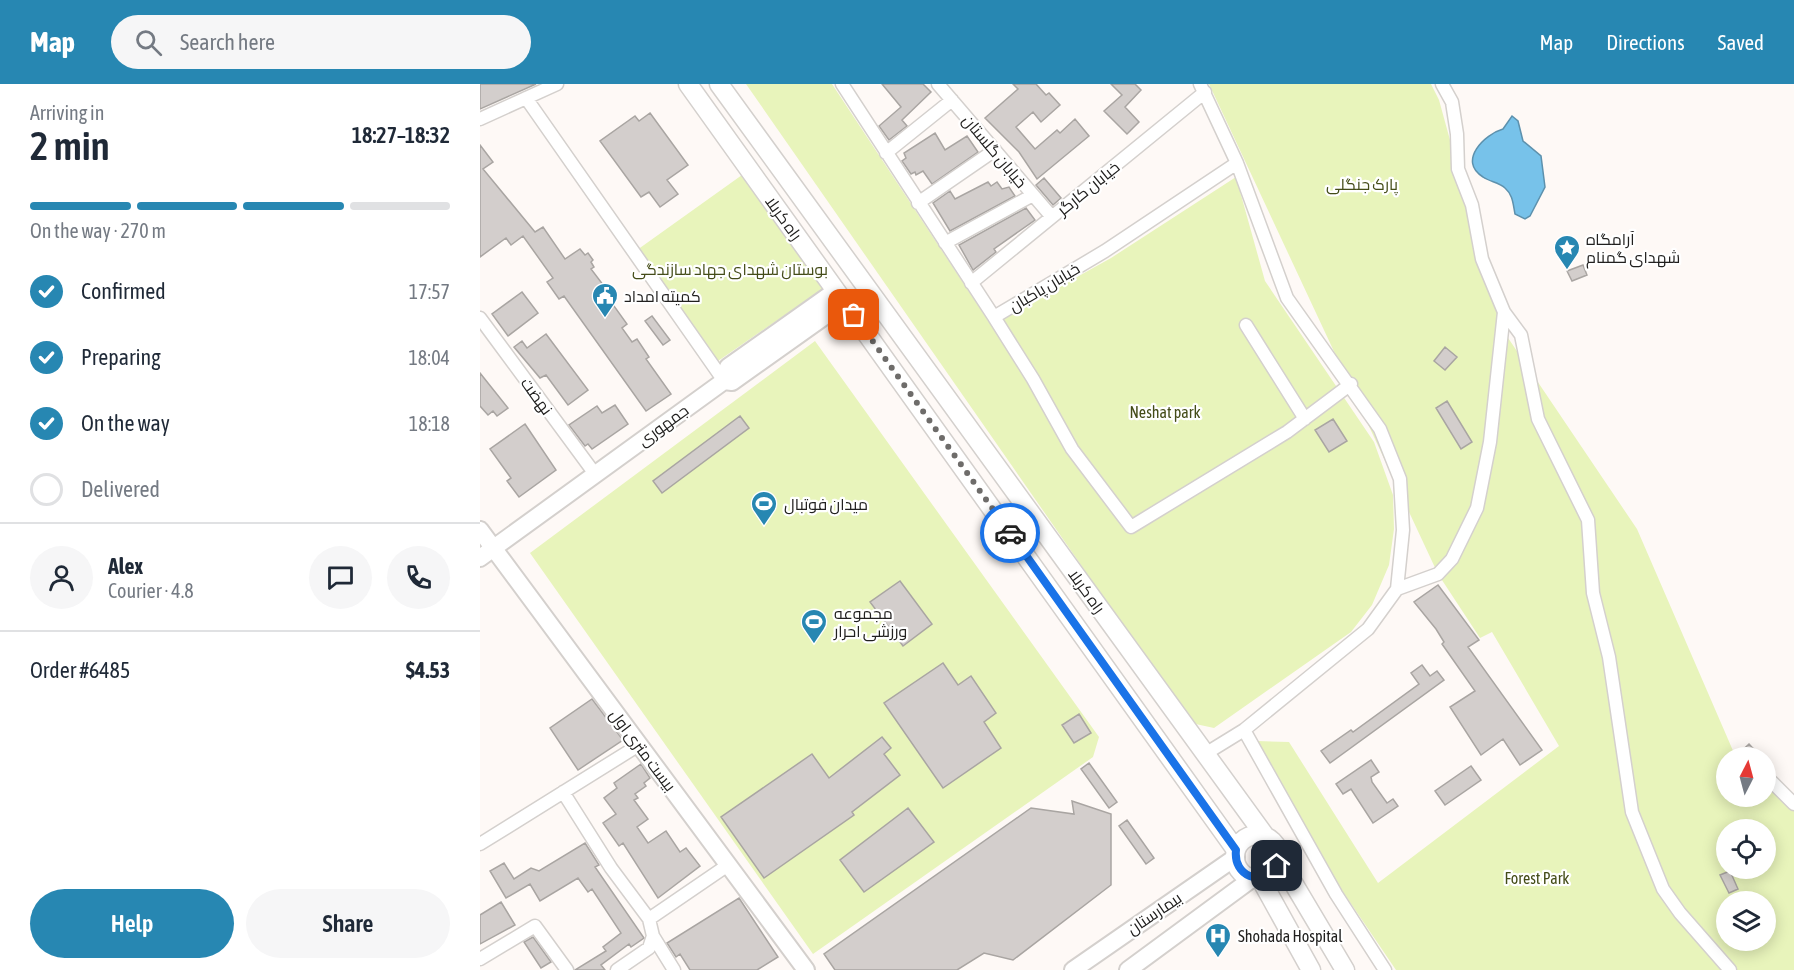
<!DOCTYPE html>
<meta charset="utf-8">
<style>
body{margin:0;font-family:"Asap Condensed",Cairo,sans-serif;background:#f6f6f7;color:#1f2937;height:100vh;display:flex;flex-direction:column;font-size:22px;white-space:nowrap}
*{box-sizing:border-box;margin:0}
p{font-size:20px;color:#747a83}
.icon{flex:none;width:33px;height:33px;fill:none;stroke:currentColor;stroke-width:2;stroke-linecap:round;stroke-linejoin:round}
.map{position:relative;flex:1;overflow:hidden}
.drawer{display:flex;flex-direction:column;background:#fff;width:480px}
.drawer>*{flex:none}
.needle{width:39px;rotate:6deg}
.fabs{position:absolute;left:1236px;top:663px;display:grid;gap:12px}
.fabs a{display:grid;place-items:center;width:60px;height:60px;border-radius:50%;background:#fff;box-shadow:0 3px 15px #0003;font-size:30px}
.pin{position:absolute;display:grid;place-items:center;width:51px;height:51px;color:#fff;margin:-26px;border-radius:12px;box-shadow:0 3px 9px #0006}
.courier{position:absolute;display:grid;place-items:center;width:60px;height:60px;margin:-30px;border:4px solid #1a73e8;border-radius:50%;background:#fff;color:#222;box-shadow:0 2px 8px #0007}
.summary em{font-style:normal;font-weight:600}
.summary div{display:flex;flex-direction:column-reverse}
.summary{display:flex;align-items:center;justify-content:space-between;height:102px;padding:0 30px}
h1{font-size:39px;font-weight:600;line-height:45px}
.bar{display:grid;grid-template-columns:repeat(4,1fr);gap:9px 6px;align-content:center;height:72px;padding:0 30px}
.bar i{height:8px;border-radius:4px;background:#e0e1e3}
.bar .active{background:#2787b2}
.bar p{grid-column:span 4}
.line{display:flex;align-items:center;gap:15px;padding:0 30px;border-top:2px solid #e0e1e3}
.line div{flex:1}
.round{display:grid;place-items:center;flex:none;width:63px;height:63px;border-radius:32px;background:#f6f6f7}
ol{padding:0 30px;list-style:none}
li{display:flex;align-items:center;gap:18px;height:66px}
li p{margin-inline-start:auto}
li .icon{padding:6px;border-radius:50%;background:#2787b2;color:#fff;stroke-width:4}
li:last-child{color:#747a83}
li i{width:33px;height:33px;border:3px solid #e0e1e3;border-radius:50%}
.primary-button{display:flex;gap:12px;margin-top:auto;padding:12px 30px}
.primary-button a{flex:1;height:69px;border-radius:36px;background:#2787b2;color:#fff;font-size:24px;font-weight:600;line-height:69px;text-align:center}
.primary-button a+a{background:#f6f6f7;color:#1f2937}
header{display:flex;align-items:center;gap:36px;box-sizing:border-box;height:84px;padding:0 30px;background:#2787b2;color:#fff}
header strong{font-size:28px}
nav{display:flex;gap:33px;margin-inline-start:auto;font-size:21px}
.search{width:420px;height:54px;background:#f6f6f7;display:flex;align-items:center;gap:15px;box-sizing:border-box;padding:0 21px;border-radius:33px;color:#747a83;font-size:22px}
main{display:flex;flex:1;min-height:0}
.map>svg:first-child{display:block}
</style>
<header>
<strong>Map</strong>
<div class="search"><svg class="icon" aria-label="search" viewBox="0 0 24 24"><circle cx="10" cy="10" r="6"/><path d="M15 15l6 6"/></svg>Search here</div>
<nav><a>Map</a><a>Directions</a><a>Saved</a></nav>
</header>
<main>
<section class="drawer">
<div class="summary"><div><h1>2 min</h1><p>Arriving in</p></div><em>18:27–18:32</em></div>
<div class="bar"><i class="active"></i><i class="active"></i><i class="active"></i><i></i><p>On the way · 270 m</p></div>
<ol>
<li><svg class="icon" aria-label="check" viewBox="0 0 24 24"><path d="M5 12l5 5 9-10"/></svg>Confirmed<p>17:57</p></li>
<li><svg class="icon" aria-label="check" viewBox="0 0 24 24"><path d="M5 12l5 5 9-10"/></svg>Preparing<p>18:04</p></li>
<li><svg class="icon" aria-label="check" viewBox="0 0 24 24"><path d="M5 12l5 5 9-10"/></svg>On the way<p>18:18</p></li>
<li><i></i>Delivered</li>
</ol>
<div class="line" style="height:108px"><a class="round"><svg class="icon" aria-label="person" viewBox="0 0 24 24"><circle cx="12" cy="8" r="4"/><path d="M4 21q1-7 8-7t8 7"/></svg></a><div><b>Alex</b><p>Courier · 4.8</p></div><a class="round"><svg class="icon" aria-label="chat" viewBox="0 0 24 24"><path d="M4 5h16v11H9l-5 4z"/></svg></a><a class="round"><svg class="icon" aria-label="phone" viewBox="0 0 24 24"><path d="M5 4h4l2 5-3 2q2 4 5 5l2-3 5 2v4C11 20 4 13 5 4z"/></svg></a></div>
<div class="line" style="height:78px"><div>Order #6485</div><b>$4.53</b></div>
<div class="primary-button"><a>Help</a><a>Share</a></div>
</section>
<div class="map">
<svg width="1314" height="886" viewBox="0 0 1314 886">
<rect width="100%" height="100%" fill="#fef9f6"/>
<path fill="#e8f4bb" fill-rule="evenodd" d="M266,0H352L511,241L631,174L756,93L785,197L894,358L913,411L914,445L909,481L892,521L871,548L734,644L711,639Z
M729,0H951L959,16L1022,245L1157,445L1254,669L1259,673L1246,674V712H1286V698L1314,725V886H916L861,805L777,657L809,658L898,799L1079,662L1012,548L1000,554L958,490ZM1246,746H1286V784H1246ZM1246,818H1286V856H1246Z
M262,91L344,204L238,277L157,166Z
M335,257L619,653L613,673L333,870L50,469Z"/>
<path fill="#77c2ea" stroke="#5d91ad" stroke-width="1.5" d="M1032,32L1038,37L1043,57L1061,72L1065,103L1050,132L1045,135L1035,130C1033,120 1033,111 1025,104C1019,98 1010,98 1003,93C977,77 1005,50 1023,45Z"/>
<path fill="#d3cecc" stroke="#a9a5a2" stroke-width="1.5" d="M0,0H56L0,25Z
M402,0H443L451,8L422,36L427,42L409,56L399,42L421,23Z
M533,0H556L566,11L569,9L580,21L561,38L553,28L536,43L555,65L577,46L580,49L595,35L609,52L557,95L539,68L505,34L538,5Z
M631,0H655L661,6L645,23L659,38L647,50L624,27L642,11Z
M170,29L208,81L187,96L198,110L180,123L169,108L161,113L120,57L155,32L159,37Z
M455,49L465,66L487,52L498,68L452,100L443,87L436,91L435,88L431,90L422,77L426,74L424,69Z
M0,61L13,78L3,85L55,148L63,143L85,175L100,165L105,171L108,169L113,176L111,178L114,183L111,185L124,202L121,204L147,240L142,244L152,258L157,255L169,273L166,275L191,310L166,327L84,212L79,215L67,198L73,194L43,152L31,161L26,154L0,173Z
M564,94L581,114L573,121L556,101Z
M508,98L511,102L517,98L522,105L529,103L535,112L470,147L453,119L470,107L475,115Z
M546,124L555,136L514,165L516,168L493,186L479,161Z
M1103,181L1107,191L1092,197L1087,187Z
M42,208L58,229L28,252L12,230Z
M172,232L190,256L183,261L165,237Z
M66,250L108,306L88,321L66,291L60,294L34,263L42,257L47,264Z
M965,263L977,273L965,286L954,277Z
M0,289L28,324L17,332L13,327L8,331L0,322Z
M967,317L992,358L981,365L956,324Z
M135,321L148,340L112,365L108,360L105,362L89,341L117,322L122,329Z
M260,332L269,344L182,409L173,397Z
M853,335L867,357L849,368L835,346Z
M45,340L76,386L39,413L27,397L31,394L10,365Z
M420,497L452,540L423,562L390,518Z
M958,501L999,556L988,563L1062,666L1040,681L1023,655L1001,671L970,623L995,607L962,560L964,558L956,545L934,518Z
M463,579L478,601L491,592L516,629L504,638L521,664L463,704L404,619Z
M942,581L950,592L957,587L964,596L850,679L841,667L871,646L873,648L939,600L931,589Z
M112,615L143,656L98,686L70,644Z
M599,630L611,649L594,659L582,641Z
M402,653L411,664L404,670L420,691L372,728L374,731L284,794L241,733L332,670L349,694Z
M1269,660L1282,674H1254Z
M891,676L899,688L891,693L892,698L907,719L913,715L918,722L893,739L871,705L863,710L856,700Z
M609,679L637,718L629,724L601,685Z
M161,680L170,694L164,699L166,702L155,710L158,714L154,716L168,735L157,743L168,759L186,747L200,768L206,764L220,782L178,814L143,759L139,762L123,739L136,730L124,714L137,704L134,699Z
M991,682L1001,696L965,721L955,707Z
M592,717L631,730V801L533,876L504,869L477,886H355L344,870L551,724L594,730Z
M428,724L454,758L384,808L360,776Z
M647,736L674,774L666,780L639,742Z
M105,759L119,781L115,783L164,854L151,863L149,860L121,881L125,886H95L126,867L123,863L141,849L112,805L108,808L98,794L60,817L50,800L26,814L10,787L24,779L34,795L51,784L59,787Z
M1250,787L1258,805L1249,809L1240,791Z
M259,814L298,873L277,886H210L200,870L196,873L187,859Z
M21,818L35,841L0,860V831Z
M53,853L71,878L61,884L44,858Z"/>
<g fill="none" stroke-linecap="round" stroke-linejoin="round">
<defs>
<path id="street" d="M362,0L514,233L625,167L757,79
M458,0L572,133
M720,0L757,79L807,214L900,345L920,395L923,446L917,505
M46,14L244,297
M0,35L77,0
M406,69L472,16
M438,119L515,66
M465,159L553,111
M491,199L725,8
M1024,228L1041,251L1058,335L1108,436L1113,509L1129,573L1152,728L1183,805L1200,829L1250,886
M514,233L553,295L592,365L651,443L807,348L871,300
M0,234L115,390
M766,241L825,335
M764,646L856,810L905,886
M725,670L764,646L888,545L917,505L958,490L972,475L997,424L1010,358L1024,228L1002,175L992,121L978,85L977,50L972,18L962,0
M1292,698L1314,720
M83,708L131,784L169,835L173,852L169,864L137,886
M0,760L159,661
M169,835L248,781
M173,852L194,886
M0,875L55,842L87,886"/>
<path id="secondary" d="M0,446L326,886
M0,474L244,297L252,298L359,222L360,212L354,208L248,283L244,297
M593,886L756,773
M648,886L773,794"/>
<path id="primary" d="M208,0L756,766
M239,0L785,752
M755 773a22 22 0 1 1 44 0a22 22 0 1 1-44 0Z
M799,775L865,886
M780,794L831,886"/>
</defs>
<use href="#street" stroke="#d4d0cd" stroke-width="15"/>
<use href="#secondary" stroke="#d4d0cd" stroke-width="20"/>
<use href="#primary" stroke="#d4d0cd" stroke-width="21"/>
<use href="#street" stroke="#fff" stroke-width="12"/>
<use href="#secondary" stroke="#fff" stroke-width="16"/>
<use href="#primary" stroke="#fff" stroke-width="18"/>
</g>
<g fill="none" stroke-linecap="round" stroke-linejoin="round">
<path stroke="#6e6c6a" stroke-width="6" stroke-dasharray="0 10.8" d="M374,231L530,449"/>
<path stroke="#1a73e8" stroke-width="8" d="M530,449L756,766C753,793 782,803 797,782"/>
</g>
<defs>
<symbol id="sight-pin" viewBox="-11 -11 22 30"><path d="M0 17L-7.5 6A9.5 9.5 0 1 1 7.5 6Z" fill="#2787b2" stroke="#fff"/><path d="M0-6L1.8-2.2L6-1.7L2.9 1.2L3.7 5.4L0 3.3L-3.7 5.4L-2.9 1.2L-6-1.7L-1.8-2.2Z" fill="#fff"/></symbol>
<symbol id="civic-pin" viewBox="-11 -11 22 30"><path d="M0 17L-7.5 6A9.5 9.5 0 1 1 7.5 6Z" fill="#2787b2" stroke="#fff"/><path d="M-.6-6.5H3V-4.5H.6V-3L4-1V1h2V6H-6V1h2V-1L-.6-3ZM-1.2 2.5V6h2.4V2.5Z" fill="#fff"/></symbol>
<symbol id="stadium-pin" viewBox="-11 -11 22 30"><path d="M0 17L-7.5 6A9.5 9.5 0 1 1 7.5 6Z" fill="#2787b2" stroke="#fff"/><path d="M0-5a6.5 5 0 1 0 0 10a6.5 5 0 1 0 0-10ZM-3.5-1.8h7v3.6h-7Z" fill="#fff"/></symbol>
<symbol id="hospital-pin" viewBox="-11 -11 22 30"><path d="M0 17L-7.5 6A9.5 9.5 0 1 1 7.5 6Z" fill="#2787b2" stroke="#fff"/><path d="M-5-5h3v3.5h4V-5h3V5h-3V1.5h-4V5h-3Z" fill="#fff"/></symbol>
</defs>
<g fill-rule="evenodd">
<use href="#sight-pin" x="1072" y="149" width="30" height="40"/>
<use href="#civic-pin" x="110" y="197" width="30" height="40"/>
<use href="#stadium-pin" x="269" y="405" width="30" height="40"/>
<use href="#stadium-pin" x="319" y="523" width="30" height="40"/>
<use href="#hospital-pin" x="723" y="837" width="30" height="40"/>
</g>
<g text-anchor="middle" stroke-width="4.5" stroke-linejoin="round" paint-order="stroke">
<g font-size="16" fill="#21201f" stroke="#fff">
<text transform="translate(515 67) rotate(50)" y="6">خیابان گلستان</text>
<text transform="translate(608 104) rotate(-39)" y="6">خیابان کارگر</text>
<text transform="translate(304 134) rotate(54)" y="6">راه کربلا</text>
<text transform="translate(564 203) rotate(-31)" y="6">خیابان پاکبان</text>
<text transform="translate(57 312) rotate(54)" y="6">نهضت</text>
<text transform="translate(183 341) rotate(-36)" y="6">جمهوری</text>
<text transform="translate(607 507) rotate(54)" y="6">راه کربلا</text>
<text transform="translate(163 666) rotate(53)" y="6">بیست متری اول</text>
<text transform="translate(674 829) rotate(-34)" y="6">بیمارستان</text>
</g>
<g font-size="16" fill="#444c18" stroke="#fff">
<text x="882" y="106">پارک جنگلی</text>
<text x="250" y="191">بوستان شهدای جهاد سازندگی</text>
<text x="685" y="334">Neshat park</text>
<text x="1057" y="800">Forest Park</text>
</g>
<g font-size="16" fill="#21201f" stroke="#fff" text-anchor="start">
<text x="1106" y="161">آرامگاه<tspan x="1106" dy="18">شهدای گمنام</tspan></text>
<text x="144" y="218">کمیته امداد</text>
<text x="304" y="426">میدان فوتبال</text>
<text x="354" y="535">مجموعه<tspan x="354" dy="18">ورزشی احرار</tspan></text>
<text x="758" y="858">Shohada Hospital</text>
</g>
</g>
</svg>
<div class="fabs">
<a><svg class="needle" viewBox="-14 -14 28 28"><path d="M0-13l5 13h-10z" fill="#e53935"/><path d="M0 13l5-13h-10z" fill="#747a83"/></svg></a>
<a><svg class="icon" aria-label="locate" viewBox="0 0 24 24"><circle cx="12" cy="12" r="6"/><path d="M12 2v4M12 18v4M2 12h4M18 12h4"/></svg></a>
<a><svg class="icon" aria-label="layers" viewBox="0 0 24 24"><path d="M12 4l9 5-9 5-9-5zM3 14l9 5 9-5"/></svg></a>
</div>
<div class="pin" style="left:374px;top:231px;background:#ea580c"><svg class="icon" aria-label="bag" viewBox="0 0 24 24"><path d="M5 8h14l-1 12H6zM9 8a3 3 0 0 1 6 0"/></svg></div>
<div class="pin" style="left:797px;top:782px;background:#1f2937"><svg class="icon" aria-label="home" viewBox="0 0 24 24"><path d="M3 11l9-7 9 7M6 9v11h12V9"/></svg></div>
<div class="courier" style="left:530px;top:449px"><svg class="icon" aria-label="car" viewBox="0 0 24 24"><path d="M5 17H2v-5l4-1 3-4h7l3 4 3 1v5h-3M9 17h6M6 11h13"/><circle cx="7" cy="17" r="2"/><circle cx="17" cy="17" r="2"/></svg></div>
</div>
</main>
